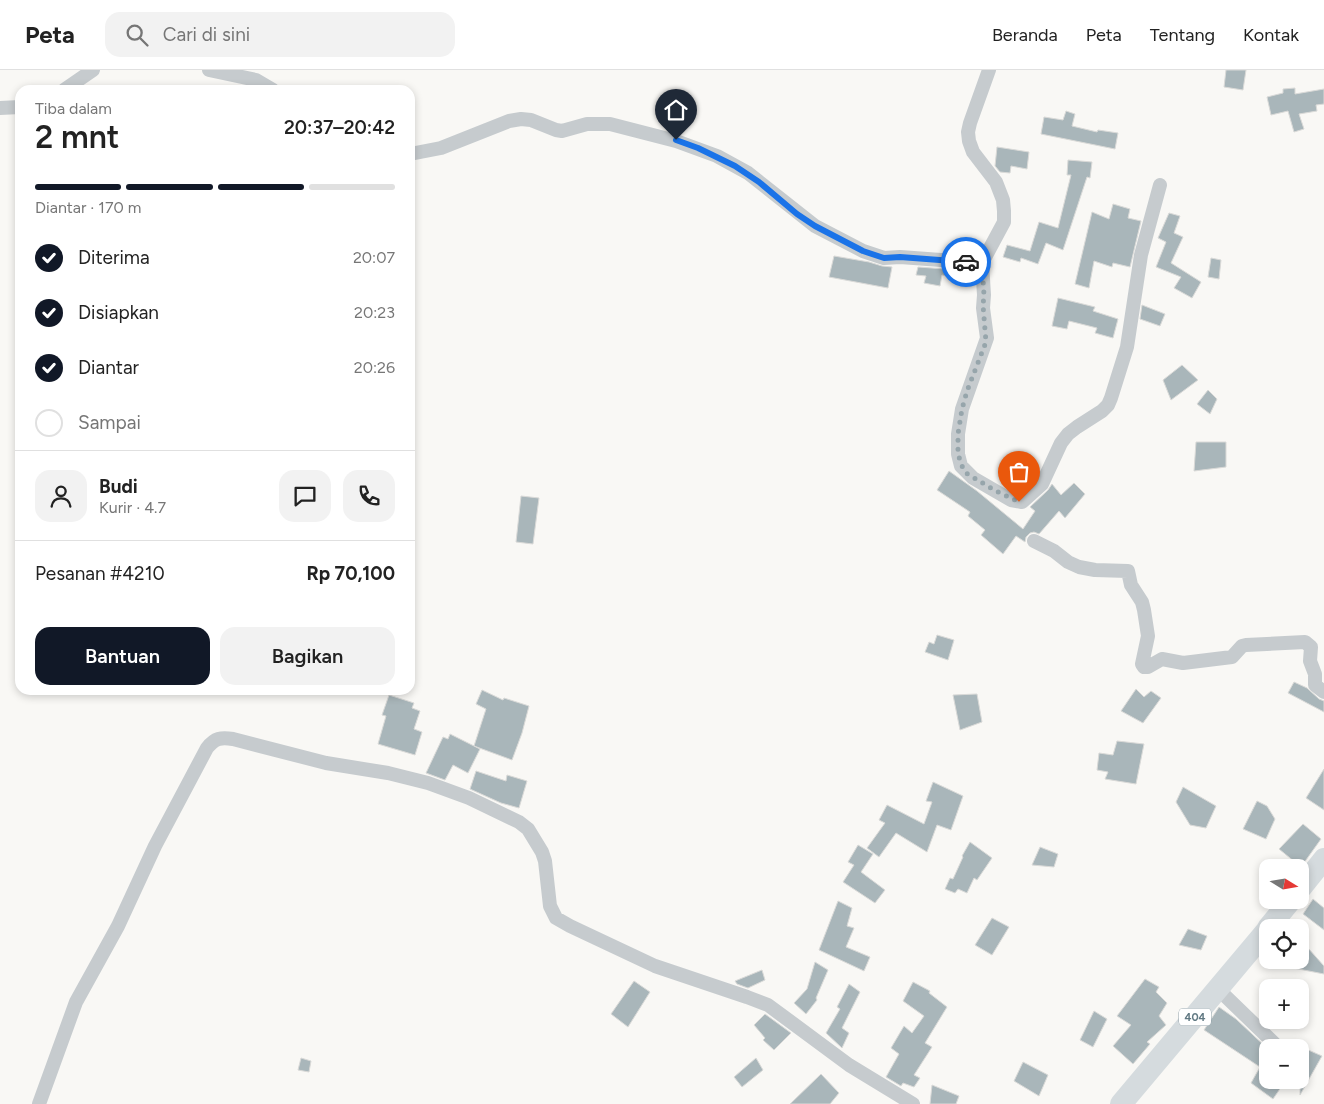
<!DOCTYPE html>
<html lang="id">
<meta charset="utf-8">
<style>
body{margin:0;font-family:Figtree,sans-serif;background:#f2f2f2;color:#222;height:100vh;display:flex;flex-direction:column;font-size:19px;white-space:nowrap}
*{box-sizing:border-box;margin:0}
p{font-size:16px;color:#767676}
.icon{flex:none;width:28px;height:28px;fill:none;stroke:currentColor;stroke-width:2;stroke-linecap:round;stroke-linejoin:round}
.map{position:relative;flex:1;overflow:hidden}
.sheet{position:absolute;left:15px;top:15px;width:400px;height:610px;display:flex;flex-direction:column;background:#fff;border-radius:15px;box-shadow:0 2px 8px #0003}
.sheet>*{flex:none}
.needle{width:32px;rotate:101deg}
.controls{position:absolute;left:1259px;top:789px;display:grid;gap:10px}
.controls a{display:grid;place-items:center;width:50px;height:50px;border-radius:10px;background:#fff;box-shadow:0 2px 8px #0003;font-size:25px}
.pin{position:absolute;display:grid;place-items:center;width:42px;height:42px;color:#fff;margin:-51px -21px;border-radius:50% 50% 50% 0;rotate:-45deg;box-shadow:0 0 5px #0007}
.pin .icon{rotate:45deg}
.courier{position:absolute;display:grid;place-items:center;width:50px;height:50px;margin:-25px;border:4px solid #1a73e8;border-radius:50%;background:#fff;color:#222;box-shadow:0 1px 6px #0007}
.summary em{font-style:normal;font-weight:600}
.summary div{display:flex;flex-direction:column-reverse}
.summary{display:flex;align-items:center;justify-content:space-between;height:85px;padding:0 20px}
h1{font-size:32px;font-weight:600;line-height:38px}
.bar{display:grid;grid-template-columns:repeat(4,1fr);gap:8px 5px;align-content:center;height:60px;padding:0 20px}
.bar i{height:6px;border-radius:4px;background:#e0e0e0}
.bar .active{background:#111827}
.bar p{grid-column:span 4}
.line{display:flex;align-items:center;gap:12px;padding:0 20px;border-top:1px solid #e0e0e0}
.line div{flex:1}
.round{display:grid;place-items:center;flex:none;width:52px;height:52px;border-radius:15px;background:#f2f2f2}
ol{padding:0 20px;list-style:none}
li{display:flex;align-items:center;gap:15px;height:55px}
li p{margin-inline-start:auto}
li .icon{padding:5px;border-radius:50%;background:#111827;color:#fff;stroke-width:4}
li:last-child{color:#767676}
li i{width:28px;height:28px;border:2px solid #e0e0e0;border-radius:50%}
.primary-button{display:flex;gap:10px;margin-top:auto;padding:10px 20px}
.primary-button a{flex:1;height:58px;border-radius:15px;background:#111827;color:#fff;font-size:20px;font-weight:600;line-height:58px;text-align:center}
.primary-button a+a{background:#f2f2f2;color:#222}
header{display:flex;align-items:center;gap:30px;box-sizing:border-box;height:70px;padding:0 25px;background:#fff;border-bottom:1px solid #e0e0e0}
header strong{font-size:24px}
nav{display:flex;gap:28px;margin-inline-start:auto;font-size:18px}
.search{width:350px;height:45px;background:#f2f2f2;display:flex;align-items:center;gap:12px;box-sizing:border-box;padding:0 18px;border-radius:15px;color:#767676;font-size:19px}
.map>svg:first-child{display:block}
</style>
<header>
<strong>Peta</strong>
<div class="search"><svg class="icon" aria-label="search" viewBox="0 0 24 24"><circle cx="10" cy="10" r="6"/><path d="M15 15l6 6"/></svg>Cari di sini</div>
<nav><a>Beranda</a><a>Peta</a><a>Tentang</a><a>Kontak</a></nav>
</header>
<div class="map">
<svg width="1324" height="1034" viewBox="0 0 1324 1034">
<rect width="100%" height="100%" fill="#f9f8f5"/>
<path fill="#a9b6ba" stroke="#dadad8" d="M1226,0H1246L1243,20L1224,17Z
M1295,18V24L1324,19V34L1316,35L1317,41L1299,44L1304,59L1294,62L1288,41L1271,45L1267,27L1283,23V19Z
M1066,41L1075,44L1072,56L1097,62L1098,60L1118,63L1115,79L1041,64L1044,47L1063,50Z
M997,77L1029,82L1027,99L1011,96L1010,103L1000,102L995,96Z
M1068,90L1092,92L1090,108L1087,107L1063,180L1046,173L1038,194L1021,188L1020,192L1003,187L1007,175L1030,181L1039,152L1058,158L1071,105H1067Z
M1113,134L1130,139L1128,148L1141,151L1130,197L1113,193L1112,197L1094,191L1089,218L1075,214L1092,142L1109,149Z
M1169,143L1180,146L1174,163L1183,167L1171,193L1201,212L1192,228L1174,218L1181,207L1156,197L1166,172L1158,168Z
M834,186L869,192L882,196L892,197L888,218L829,207Z
M1211,188L1221,190L1219,209L1208,207Z
M918,197L973,201L971,211L942,205L940,216L924,213L926,206L916,205Z
M1058,228L1095,237L1093,241L1118,249L1113,268L1095,263L1097,258L1069,251L1067,259L1052,256Z
M1142,235L1165,244L1160,256L1140,249Z
M1182,295L1198,310L1171,330L1163,310Z
M1208,320L1217,329L1210,344L1197,334Z
M1196,372H1226V397L1194,401Z
M949,401L977,421L1023,459L1035,441L1030,437L1048,420L1052,414L1061,425L1074,413L1085,424L1065,448L1059,441L1039,464L1034,462L1030,463L1026,467L1025,472L1016,466L1003,484L981,465L985,460L968,446L970,442L937,420Z
M521,426L539,428L533,474L516,472Z
M937,565L954,570L948,590L925,582L929,572L934,574Z
M1294,612L1307,618L1319,629L1324,631V642L1288,623Z
M1136,619L1144,627L1151,621L1161,628L1143,653L1121,641Z
M482,620L503,630L504,628L529,636L522,663L512,690L474,676L480,679L468,703L453,695L445,710L426,703L443,667L448,669L450,664L474,676L486,639L476,634Z
M977,624L982,652L960,660L953,625Z
M389,625L414,633L412,638L420,641L414,659L422,662L415,685L378,674L386,646L382,645Z
M1117,671L1144,674L1136,714L1105,709L1108,702L1097,700L1099,683L1113,685Z
M1324,699V740L1306,728Z
M476,701L506,711L507,705L527,711L519,738L501,733L470,719Z
M933,712L963,726L951,760L937,755L927,782L896,763L879,787L867,778L885,753L879,750L887,735L924,754L932,732L926,731Z
M1183,717L1216,736L1206,758L1190,755L1176,732Z
M1257,731L1267,736L1275,749L1266,769L1243,759Z
M1303,754L1321,769L1301,797L1279,779Z
M970,772L992,788L977,810L974,808L967,823L958,819L955,823L945,819L950,808L953,809L963,787L962,786Z
M858,775L873,784L861,802L885,820L875,833L843,812L854,795L848,792Z
M1040,777L1058,784L1054,797L1032,795Z
M1313,829L1324,838V860L1303,844Z
M838,831L852,838L847,856L854,858L846,877L870,887L864,901L819,880Z
M992,848L1009,857L992,885L975,875Z
M1188,859L1207,866L1201,880L1179,875Z
M1300,869L1324,896V904L1278,895V890H1300Z
M815,892L828,900L816,928L817,930L806,944L794,933L807,919Z
M762,900L765,910L748,918L737,914L735,911Z
M1145,909L1159,917L1156,922L1167,933L1159,946L1166,955L1147,972L1150,974L1133,994L1113,976L1131,955L1117,946Z
M634,911L650,922L628,957L611,944Z
M913,912L930,921L929,923L947,937L925,973L932,977L914,1005L920,1008L914,1017L903,1013L901,1016L886,1007L899,984L891,978L904,956L912,963L924,946L903,931Z
M849,914L860,922L842,958L849,963L842,978L826,963L840,939L837,937Z
M1219,937L1236,949L1268,979V1010H1286L1273,1029L1251,1013L1260,997L1204,960Z
M1094,941L1107,949L1093,977L1080,970Z
M765,944L791,963L774,980L763,970L765,968L754,955Z
M1306,979L1322,986L1300,1025V990Z
M301,988L311,991L309,1002L298,1000Z
M756,988L763,1000L742,1017L734,1007Z
M1023,992L1048,1005L1039,1026L1014,1011Z
M821,1004L839,1023L830,1034H790Z
M932,1015L959,1026L956,1034H930Z"/>
<g fill="none" stroke-linecap="round" stroke-linejoin="round">
<path stroke="#c6cbce" stroke-width="14" d="M209,0L256,10L273,20
M989,0L970,53L968,62L969,71L973,82L996,112L1003,130L1004,141V152L982,193L984,225L983,238L987,268L962,339L958,364V384L961,396L973,408L1011,430L1022,432L1042,414L1061,373L1068,364L1077,357L1102,341L1108,335L1111,328L1127,277L1141,185L1160,115
M64,20L93,0
M0,38L20,37
M410,84L441,78L509,51L521,49L531,50L556,60L562,61L587,54H610L676,71L717,86L748,103L815,156L863,181L884,188L900,187L982,193
M1034,471L1054,481L1068,492L1079,497L1095,500L1128,501L1131,515L1142,532L1144,540L1148,566L1142,594L1144,597H1148L1162,589L1183,593L1232,587L1242,576L1246,575L1305,572L1311,577L1310,591L1315,604V615L1324,622
M1218,919L1279,978
M39,1034L76,932L118,856L155,776L207,678C215,668 221,667 233,669L326,693L388,703L428,713L469,728L519,752L528,759L542,782L545,791L550,836L556,848L570,856L655,896L747,927L768,935L849,995L913,1034"/>
<path stroke="#d5dbde" stroke-width="22" d="M1300,819L1324,789
M1268,858L1291,830
M1121,1034L1268,859"/>
</g>
<g fill="none" stroke-linecap="round" stroke-linejoin="round">
<path stroke="#96a5ab" stroke-width="5" stroke-dasharray="0 9" d="M966,192L982,193L984,225L983,235L986,272L967,321L962,339L958,364V384L962,396L966,403L996,421L1019,432"/>
<path stroke="#1a73e8" stroke-width="6" d="M676,70L698,78L735,96L759,112L797,144L815,156L863,181L884,188L900,187L966,192"/>
</g>
<g text-anchor="middle" stroke-width="5" stroke-linejoin="round" paint-order="stroke">
<rect fill="#fff" stroke="#90a1a8" stroke-width="1" x="1179" y="938.5" width="32" height="17" rx="4"/>
<g font-size="11" font-weight="bold" fill="#617983">
<text x="1195" y="951">404</text>
</g>
</g>
</svg>
<div class="controls">
<a><svg class="needle" viewBox="-14 -14 28 28"><path d="M0-13l5 13h-10z" fill="#e53935"/><path d="M0 13l5-13h-10z" fill="#767676"/></svg></a>
<a><svg class="icon" aria-label="locate" viewBox="0 0 24 24"><circle cx="12" cy="12" r="6"/><path d="M12 2v4M12 18v4M2 12h4M18 12h4"/></svg></a>
<a>+</a>
<a>−</a>
</div>
<div class="pin" style="left:1019px;top:432px;background:#ea580c"><svg class="icon" aria-label="bag" viewBox="0 0 24 24"><path d="M5 8h14l-1 12H6zM9 8a3 3 0 0 1 6 0"/></svg></div>
<div class="pin" style="left:676px;top:70px;background:#1f2937"><svg class="icon" aria-label="home" viewBox="0 0 24 24"><path d="M3 11l9-7 9 7M6 9v11h12V9"/></svg></div>
<div class="courier" style="left:966px;top:192px"><svg class="icon" aria-label="car" viewBox="0 0 24 24"><path d="M5 17H2v-5l4-1 3-4h7l3 4 3 1v5h-3M9 17h6M6 11h13"/><circle cx="7" cy="17" r="2"/><circle cx="17" cy="17" r="2"/></svg></div>
<section class="sheet">
<div class="summary"><div><h1>2 mnt</h1><p>Tiba dalam</p></div><em>20:37–20:42</em></div>
<div class="bar"><i class="active"></i><i class="active"></i><i class="active"></i><i></i><p>Diantar · 170 m</p></div>
<ol>
<li><svg class="icon" aria-label="check" viewBox="0 0 24 24"><path d="M5 12l5 5 9-10"/></svg>Diterima<p>20:07</p></li>
<li><svg class="icon" aria-label="check" viewBox="0 0 24 24"><path d="M5 12l5 5 9-10"/></svg>Disiapkan<p>20:23</p></li>
<li><svg class="icon" aria-label="check" viewBox="0 0 24 24"><path d="M5 12l5 5 9-10"/></svg>Diantar<p>20:26</p></li>
<li><i></i>Sampai</li>
</ol>
<div class="line" style="height:90px"><a class="round"><svg class="icon" aria-label="person" viewBox="0 0 24 24"><circle cx="12" cy="8" r="4"/><path d="M4 21q1-7 8-7t8 7"/></svg></a><div><b>Budi</b><p>Kurir · 4.7</p></div><a class="round"><svg class="icon" aria-label="chat" viewBox="0 0 24 24"><path d="M4 5h16v11H9l-5 4z"/></svg></a><a class="round"><svg class="icon" aria-label="phone" viewBox="0 0 24 24"><path d="M5 4h4l2 5-3 2q2 4 5 5l2-3 5 2v4C11 20 4 13 5 4z"/></svg></a></div>
<div class="line" style="height:65px"><div>Pesanan #4210</div><b>Rp 70,100</b></div>
<div class="primary-button"><a>Bantuan</a><a>Bagikan</a></div>
</section>
</div>
